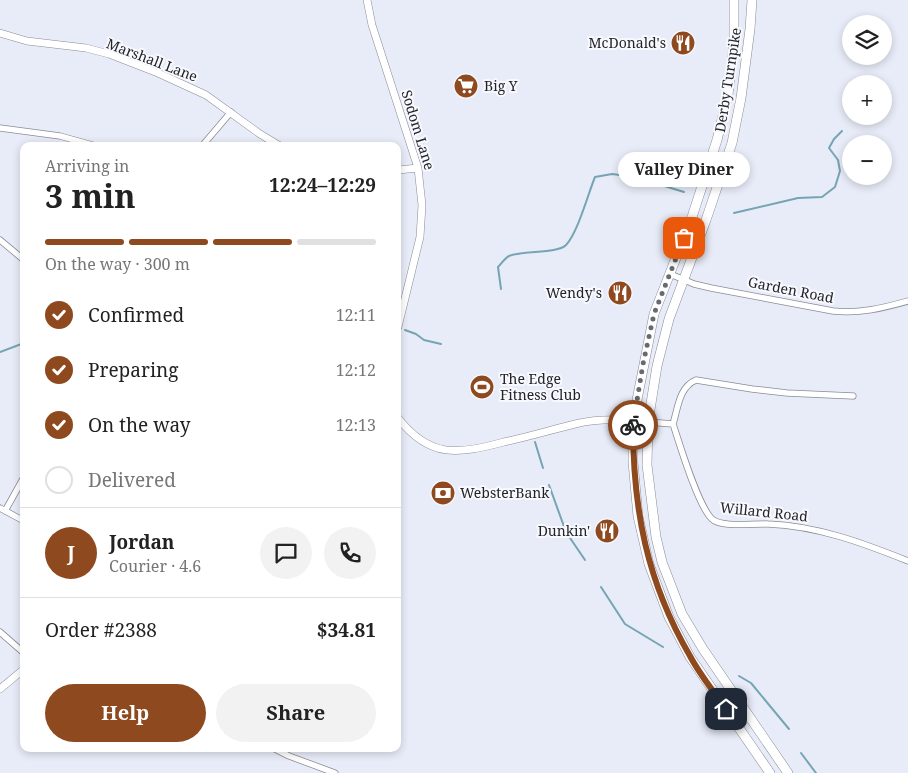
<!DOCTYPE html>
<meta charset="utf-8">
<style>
body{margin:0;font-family:"Noto Serif",serif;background:#f2f2f2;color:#222;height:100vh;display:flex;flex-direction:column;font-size:19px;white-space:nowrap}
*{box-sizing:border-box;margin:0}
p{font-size:16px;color:#767676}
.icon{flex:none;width:28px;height:28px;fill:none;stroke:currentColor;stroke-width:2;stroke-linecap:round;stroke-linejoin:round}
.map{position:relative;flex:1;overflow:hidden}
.panel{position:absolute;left:20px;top:142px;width:381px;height:610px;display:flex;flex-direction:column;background:#fff;border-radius:10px;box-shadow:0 2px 8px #0003}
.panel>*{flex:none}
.tools{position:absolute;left:842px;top:15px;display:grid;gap:10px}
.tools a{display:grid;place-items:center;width:50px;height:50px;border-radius:50%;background:#fff;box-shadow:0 2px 8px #0003;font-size:25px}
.pin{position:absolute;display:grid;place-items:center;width:42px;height:42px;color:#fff;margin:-21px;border-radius:10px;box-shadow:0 2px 8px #0006}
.courier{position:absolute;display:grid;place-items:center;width:50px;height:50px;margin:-25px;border:4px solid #8e4a1e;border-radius:50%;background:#fff;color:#222;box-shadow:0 1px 6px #0007}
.bubble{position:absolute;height:35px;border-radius:18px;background:#fff;box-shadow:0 2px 8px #0003;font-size:16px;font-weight:700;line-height:35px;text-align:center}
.summary em{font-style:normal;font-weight:700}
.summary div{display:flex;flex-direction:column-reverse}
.summary{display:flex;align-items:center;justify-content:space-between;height:85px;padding:0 25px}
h1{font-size:32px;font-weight:700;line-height:38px}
.bar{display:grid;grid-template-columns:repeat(4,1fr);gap:8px 5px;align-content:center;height:60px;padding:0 25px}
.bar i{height:6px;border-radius:4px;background:#e0e0e0}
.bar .selected{background:#8e4a1e}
.bar p{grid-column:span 4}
.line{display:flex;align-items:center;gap:12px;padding:0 25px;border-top:1px solid #e0e0e0}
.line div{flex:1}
.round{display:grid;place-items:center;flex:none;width:52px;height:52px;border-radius:26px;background:#f2f2f2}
ol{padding:0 25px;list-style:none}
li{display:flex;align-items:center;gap:15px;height:55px}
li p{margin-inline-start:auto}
li .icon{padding:5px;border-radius:50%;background:#8e4a1e;color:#fff;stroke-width:4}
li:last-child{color:#767676}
li i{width:28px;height:28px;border:2px solid #e0e0e0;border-radius:50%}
.action{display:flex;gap:10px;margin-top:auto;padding:10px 25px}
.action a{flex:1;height:58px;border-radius:30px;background:#8e4a1e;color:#fff;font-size:20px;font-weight:700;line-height:58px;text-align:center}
.action a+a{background:#f2f2f2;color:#222}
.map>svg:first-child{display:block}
</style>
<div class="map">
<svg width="908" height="773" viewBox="0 0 908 773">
<rect width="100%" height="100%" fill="#e8ecf8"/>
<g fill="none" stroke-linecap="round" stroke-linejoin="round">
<path stroke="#76a4b3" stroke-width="2" d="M734,213L798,198L822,197L835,187L840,171L838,160L829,148L834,139L842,131
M501,289L498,267C502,263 505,258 509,256C524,250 557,254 566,245C578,232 588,194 595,177L612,174L635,177L684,192
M405,330L416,334L424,340L441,344
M0,352L24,343
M535,442L543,468
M549,485L566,532L585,560
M601,587L625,624L663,647
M739,676L751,683L789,729
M801,753L816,773"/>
<defs>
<path id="minor" d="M0,128L60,136L96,146
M202,146L231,112
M0,240L24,260
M670,274L694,284L711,288L833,311C859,314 883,308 908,301
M648,422L673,424C680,445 698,506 712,519C721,528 755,523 768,524C818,526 863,543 908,561
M673,424C678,408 679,387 696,380L752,389L787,393L853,396
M0,508L24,521
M5,511L24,477
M0,632L24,653
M275,749L289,756L335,773"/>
<path id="tertiary" d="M367,0L372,25L418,168L422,205L420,237L398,327
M0,33L27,41L86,48L109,54L158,73L206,95L260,134L280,146
M398,170L418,168
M398,418C430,459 458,454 504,442C528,437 551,430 575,424C599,418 623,419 648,422
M0,689L24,669"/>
<path id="trunk" d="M734,0V43L728,95L717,140L692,217L654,314L633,420V462L638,516L649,564L669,617L690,657L770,773
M752,0L750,29L741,98L732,143L706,220L669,319L657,366L648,422L647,465L656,537L662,562L682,614L703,649L788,773"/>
</defs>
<use href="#minor" stroke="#898c96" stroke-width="7"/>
<use href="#tertiary" stroke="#898c96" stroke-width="8"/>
<use href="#trunk" stroke="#898c96" stroke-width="10"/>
<use href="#minor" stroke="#fff" stroke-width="5.5"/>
<use href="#tertiary" stroke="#fff" stroke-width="7"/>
<use href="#trunk" stroke="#fff" stroke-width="9"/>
</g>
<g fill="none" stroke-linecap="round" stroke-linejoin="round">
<path stroke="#686a71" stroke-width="5" stroke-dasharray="0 9" d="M633,425L643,364L654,314L684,238"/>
<path stroke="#8e4a1e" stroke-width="6" d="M633,425C633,510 647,582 690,656C700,675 714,692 726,709"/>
</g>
<defs>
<symbol id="restaurant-disc" viewBox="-11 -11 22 22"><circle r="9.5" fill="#8e4a1e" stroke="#f8f9fe"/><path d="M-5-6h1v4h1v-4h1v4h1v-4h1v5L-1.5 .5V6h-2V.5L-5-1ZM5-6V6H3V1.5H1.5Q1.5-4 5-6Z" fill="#fff"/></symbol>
<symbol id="supermarket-disc" viewBox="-11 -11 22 22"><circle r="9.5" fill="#8e4a1e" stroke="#f8f9fe"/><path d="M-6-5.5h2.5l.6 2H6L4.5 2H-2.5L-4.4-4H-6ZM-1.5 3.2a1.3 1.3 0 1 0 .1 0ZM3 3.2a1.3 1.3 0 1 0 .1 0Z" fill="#fff"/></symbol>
<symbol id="stadium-disc" viewBox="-11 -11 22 22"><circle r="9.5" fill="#8e4a1e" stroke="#f8f9fe"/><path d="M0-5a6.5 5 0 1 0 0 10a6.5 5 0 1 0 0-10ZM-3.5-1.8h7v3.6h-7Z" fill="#fff"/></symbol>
<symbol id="bank-disc" viewBox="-11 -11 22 22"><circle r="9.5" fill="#8e4a1e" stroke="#f8f9fe"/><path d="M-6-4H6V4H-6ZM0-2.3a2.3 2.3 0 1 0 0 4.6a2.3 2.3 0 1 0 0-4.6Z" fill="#fff"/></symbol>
</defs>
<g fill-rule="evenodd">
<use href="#restaurant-disc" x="669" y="29" width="28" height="28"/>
<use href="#supermarket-disc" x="452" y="72" width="28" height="28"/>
<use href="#restaurant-disc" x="606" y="279" width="28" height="28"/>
<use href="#stadium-disc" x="468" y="373" width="28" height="28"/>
<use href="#bank-disc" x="429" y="479" width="28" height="28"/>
<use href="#restaurant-disc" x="593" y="517" width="28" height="28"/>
</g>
<g text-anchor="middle" stroke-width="4" stroke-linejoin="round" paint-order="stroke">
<g font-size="14" fill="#232428" stroke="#f8f9fe" text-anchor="end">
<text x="666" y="48">McDonald's</text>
<text x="484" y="91" text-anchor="start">Big Y</text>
<text x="602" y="298">Wendy's</text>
<text x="500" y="384" text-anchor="start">The Edge<tspan x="500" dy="16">Fitness Club</tspan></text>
<text x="460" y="498" text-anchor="start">WebsterBank</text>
<text x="590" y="536">Dunkin'</text>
</g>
<g font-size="14" fill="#232428" stroke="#f8f9fe">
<text transform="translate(152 60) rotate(21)" y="5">Marshall Lane</text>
<text transform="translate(728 80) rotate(-81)" y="5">Derby Turnpike</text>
<text transform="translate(418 130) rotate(73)" y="5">Sodom Lane</text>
<text transform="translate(791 290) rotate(11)" y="5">Garden Road</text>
<text transform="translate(764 512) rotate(6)" y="5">Willard Road</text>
</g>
</g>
</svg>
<div class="tools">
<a><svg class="icon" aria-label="layers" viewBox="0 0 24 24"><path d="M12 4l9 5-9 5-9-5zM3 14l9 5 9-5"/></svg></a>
<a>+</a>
<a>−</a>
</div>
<div class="pin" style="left:684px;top:238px;background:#ea580c"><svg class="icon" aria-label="bag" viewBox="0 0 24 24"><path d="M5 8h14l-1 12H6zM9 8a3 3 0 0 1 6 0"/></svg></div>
<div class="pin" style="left:726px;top:709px;background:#1f2937"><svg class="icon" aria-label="home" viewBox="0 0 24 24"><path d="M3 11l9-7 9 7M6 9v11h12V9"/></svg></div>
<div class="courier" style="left:633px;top:425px"><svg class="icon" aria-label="bike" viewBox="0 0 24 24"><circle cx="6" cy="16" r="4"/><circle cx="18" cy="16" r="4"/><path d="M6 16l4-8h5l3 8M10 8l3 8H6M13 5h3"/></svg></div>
<div class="bubble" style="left:618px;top:152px;width:132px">Valley Diner</div>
<section class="panel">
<div class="summary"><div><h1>3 min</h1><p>Arriving in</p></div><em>12:24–12:29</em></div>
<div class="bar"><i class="selected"></i><i class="selected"></i><i class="selected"></i><i></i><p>On the way · 300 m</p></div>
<ol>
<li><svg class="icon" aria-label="check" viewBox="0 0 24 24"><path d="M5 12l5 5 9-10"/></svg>Confirmed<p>12:11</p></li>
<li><svg class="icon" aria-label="check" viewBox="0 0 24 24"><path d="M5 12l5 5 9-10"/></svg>Preparing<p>12:12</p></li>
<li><svg class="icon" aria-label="check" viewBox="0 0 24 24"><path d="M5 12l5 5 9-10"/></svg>On the way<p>12:13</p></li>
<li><i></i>Delivered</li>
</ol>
<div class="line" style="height:90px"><b class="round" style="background:#8e4a1e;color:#fff">J</b><div><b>Jordan</b><p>Courier · 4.6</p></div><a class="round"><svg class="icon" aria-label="chat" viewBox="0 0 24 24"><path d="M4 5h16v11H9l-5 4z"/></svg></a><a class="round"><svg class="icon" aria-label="phone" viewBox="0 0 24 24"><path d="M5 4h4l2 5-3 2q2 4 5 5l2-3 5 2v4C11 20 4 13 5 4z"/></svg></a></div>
<div class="line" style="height:65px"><div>Order #2388</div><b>$34.81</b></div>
<div class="action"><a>Help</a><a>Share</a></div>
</section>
</div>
